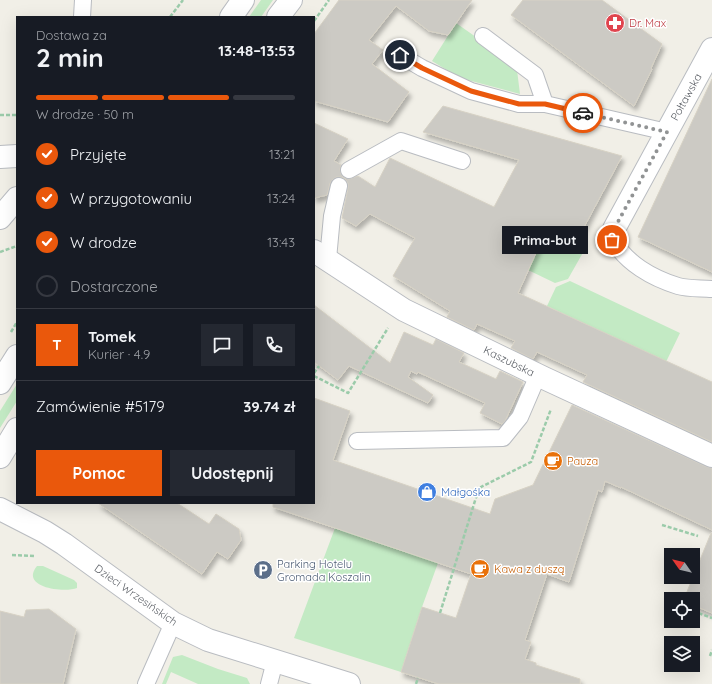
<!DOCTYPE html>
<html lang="pl">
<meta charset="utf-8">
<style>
body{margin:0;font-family:Quicksand,sans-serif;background:#242831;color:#f1f3f6;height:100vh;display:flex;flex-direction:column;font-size:15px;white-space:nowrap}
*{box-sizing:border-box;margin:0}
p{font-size:13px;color:#9ea1a6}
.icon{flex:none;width:22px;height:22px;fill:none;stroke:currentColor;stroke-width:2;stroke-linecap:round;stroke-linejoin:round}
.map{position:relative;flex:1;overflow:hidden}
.side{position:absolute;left:16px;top:16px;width:299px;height:488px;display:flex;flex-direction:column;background:#171b24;border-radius:0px;box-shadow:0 4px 16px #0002}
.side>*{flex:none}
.needle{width:26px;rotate:304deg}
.controls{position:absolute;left:664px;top:548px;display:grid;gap:8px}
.controls a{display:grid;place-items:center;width:36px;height:36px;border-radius:0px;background:#171b24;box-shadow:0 4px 16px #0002;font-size:20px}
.pin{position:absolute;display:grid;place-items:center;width:34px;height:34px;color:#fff;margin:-17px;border:2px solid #fff;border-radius:50%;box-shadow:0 1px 4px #0007}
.courier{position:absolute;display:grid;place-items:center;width:40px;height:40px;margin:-20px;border:3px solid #ea580c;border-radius:50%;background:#fff;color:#222;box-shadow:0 1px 5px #0007}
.bubble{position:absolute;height:28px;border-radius:0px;background:#171b24;box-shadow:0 4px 16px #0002;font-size:13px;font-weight:800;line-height:28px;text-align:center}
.head em{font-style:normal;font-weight:800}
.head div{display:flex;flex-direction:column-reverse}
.head{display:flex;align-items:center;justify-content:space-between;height:68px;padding:0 20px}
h1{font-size:26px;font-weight:800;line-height:30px}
.bar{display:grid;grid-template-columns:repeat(4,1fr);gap:6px 4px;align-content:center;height:48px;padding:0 20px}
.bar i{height:5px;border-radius:3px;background:#363941}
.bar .on{background:#ea580c}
.bar p{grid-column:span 4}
.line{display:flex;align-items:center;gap:10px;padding:0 20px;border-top:1px solid #363941}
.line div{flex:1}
.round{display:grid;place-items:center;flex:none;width:42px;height:42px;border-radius:0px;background:#242831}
ol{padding:0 20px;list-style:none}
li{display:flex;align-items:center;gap:12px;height:44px}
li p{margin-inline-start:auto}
li .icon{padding:4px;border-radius:50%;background:#ea580c;color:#fff;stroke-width:4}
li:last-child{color:#9ea1a6}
li i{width:22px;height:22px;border:2px solid #363941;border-radius:50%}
.action{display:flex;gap:8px;margin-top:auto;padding:8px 20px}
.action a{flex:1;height:46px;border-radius:0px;background:#ea580c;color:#fff;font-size:16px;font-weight:800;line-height:46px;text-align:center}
.action a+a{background:#242831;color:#f1f3f6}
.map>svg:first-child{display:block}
</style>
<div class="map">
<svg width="712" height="684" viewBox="0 0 712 684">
<defs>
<filter id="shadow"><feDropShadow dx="2.5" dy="4.5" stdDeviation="2" flood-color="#0004"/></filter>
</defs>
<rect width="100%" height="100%" fill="#f1efe7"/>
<path fill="#c3eac4" d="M261,0H273L261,17H249Z
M456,23L483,42L517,70L520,94L460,78L432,61Z
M546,231L585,249L568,279L555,283L528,270Z
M570,281L680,333L666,362L547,306L556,287Z
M17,384V401L0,428V411Z
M335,528L438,563L422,607L401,672L294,638Z
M37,566H43L74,580L77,583V588C65,593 19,588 37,566Z
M182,655L218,669L247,678L250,684H198L171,672L166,684H162L173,657Z"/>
<path fill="#cccac4" stroke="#d7d2c5" filter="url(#shadow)" d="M339,0H472L448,35L429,31L396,6L369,40L383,50L372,64L409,92L388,122L314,101V34Z
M523,0H602L662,44L651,68L652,69L634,106L511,15Z
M712,79V272L638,237Z
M443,106L622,156L575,244L546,231L518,293L712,382V442L583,382L587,375L537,352L533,359L511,348L515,341L477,324L474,330L447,317L450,311L393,276L415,238L370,214L356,226L342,218L348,188V183L345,179L341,177H336L332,180L330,183L327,195L314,198V123L348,139L334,161L341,165L340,169L341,174L344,178L349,179L358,176L375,187L390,158L494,207L519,160L423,132Z
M314,305L390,363L404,332L433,345L436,339L464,353L459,362L496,379L500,371L523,382L505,421L502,424L480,413L485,403L418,372L417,374L411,371L408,377L433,395L428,403L349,366L338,380L314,362Z
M314,398L350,411L333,460L490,514L495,499L533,485L572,405L707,467L712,468V530L621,487V488L605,481L602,492L598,490L569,582L547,574L525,640L531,642L525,659L536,663V665L580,679V684H439L401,672L422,607L456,618L471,574L273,507V503H314Z
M98,503H177L209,524L216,514L239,529L241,540L228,559L217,552L202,574Z
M711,533H712V613L693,605V599H684Z
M49,609L76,629L63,684H0V611L24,617L26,610Z"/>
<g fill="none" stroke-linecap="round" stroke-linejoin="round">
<defs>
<path id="service" d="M82,17L83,0
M483,36L535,75L545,104
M400,55L422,68L471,91L519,104H545L667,132
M349,170L401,141L462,161
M614,229L613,240C626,263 652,278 678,286C688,289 701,288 712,289
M328,259L332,216L339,186
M357,441L503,438L520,417L538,375
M146,684L173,623
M269,684L275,661"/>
<path id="pedestrian" d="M0,218L17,198"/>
<path id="minor" d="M0,157L17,156
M614,229L712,49
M314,251L404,310L544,378L712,456
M0,509L45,532L64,544L173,623L208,640L349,684"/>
<path id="tertiary" d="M231,17L243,0
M278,17L291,0
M0,383L17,356
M0,457L17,429"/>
</defs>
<use href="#service" stroke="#b9bcc1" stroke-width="18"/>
<use href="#pedestrian" stroke="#b9bcc1" stroke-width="24"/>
<use href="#minor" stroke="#b9bcc1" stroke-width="24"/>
<use href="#tertiary" stroke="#b9bcc1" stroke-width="24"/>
<path stroke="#9bcbaa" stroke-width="2.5" stroke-dasharray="4 2" stroke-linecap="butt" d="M170,17L183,0
M314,21L329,0
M0,115H17
M0,252L17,246
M11,332L17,322
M314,373L319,366
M314,376L348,393L388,328
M662,525L698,536
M12,555L34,556
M693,611L712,618
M440,613L479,488L531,462L551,409
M710,656L712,650
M416,684L418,678"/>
<use href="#service" stroke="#fff" stroke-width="16"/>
<use href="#pedestrian" stroke="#fff" stroke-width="22"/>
<use href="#minor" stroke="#fff" stroke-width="22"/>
<use href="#tertiary" stroke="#fff" stroke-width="22"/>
</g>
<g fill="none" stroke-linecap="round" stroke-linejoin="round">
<path stroke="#919394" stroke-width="4" stroke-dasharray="0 7.2" d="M583,113L667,132L614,229L612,240"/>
<path stroke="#ea580c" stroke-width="5" d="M400,55L422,68L471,91L519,104H545L583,113"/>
</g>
<defs>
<symbol id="pharmacy-disc" viewBox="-11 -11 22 22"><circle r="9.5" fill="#e0444e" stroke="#fff"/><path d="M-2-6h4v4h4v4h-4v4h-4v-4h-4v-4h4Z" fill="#fff"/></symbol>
<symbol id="cafe-disc" viewBox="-11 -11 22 22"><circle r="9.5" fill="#e8710a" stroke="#fff"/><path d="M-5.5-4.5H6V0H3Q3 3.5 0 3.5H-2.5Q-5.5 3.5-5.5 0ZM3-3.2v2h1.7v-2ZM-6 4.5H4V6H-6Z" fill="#fff"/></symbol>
<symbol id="shop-disc" viewBox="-11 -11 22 22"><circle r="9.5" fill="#3f7fe0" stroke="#fff"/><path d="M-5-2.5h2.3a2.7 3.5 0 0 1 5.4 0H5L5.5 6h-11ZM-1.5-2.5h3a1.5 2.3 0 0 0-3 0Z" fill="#fff"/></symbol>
<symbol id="parking-disc" viewBox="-11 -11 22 22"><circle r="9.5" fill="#5c6f8a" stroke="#fff"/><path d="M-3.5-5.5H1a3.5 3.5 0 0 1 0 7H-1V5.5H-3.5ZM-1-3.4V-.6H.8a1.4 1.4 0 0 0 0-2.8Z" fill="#fff"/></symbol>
</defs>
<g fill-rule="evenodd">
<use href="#pharmacy-disc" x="604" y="12" width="22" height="22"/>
<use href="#cafe-disc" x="542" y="450" width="22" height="22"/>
<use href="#shop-disc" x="416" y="481" width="22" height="22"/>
<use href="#cafe-disc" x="469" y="558" width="22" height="22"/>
<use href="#parking-disc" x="252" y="559" width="22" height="22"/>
</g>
<g text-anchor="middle" stroke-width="3" stroke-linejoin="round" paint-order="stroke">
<g font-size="11" fill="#be3a42" stroke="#fff" text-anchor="start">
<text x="629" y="27">Dr. Max</text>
</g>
<g font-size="11" fill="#5e6268" stroke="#fff">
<text transform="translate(686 97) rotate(-61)" y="4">Połtawska</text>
<text transform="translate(509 361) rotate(26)" y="4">Kaszubska</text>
<text transform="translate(136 595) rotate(35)" y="4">Dzieci Wrzesińskich</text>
</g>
<g font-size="11" fill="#c56008" stroke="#fff" text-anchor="start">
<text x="567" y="465">Pauza</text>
<text x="494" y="573">Kawa z duszą</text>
</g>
<g font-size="11" fill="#366cbe" stroke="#fff" text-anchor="start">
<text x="441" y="496">Małgośka</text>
</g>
<g font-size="11" fill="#4e5e75" stroke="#fff" text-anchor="start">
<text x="277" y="568">Parking Hotelu<tspan x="277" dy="13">Gromada Koszalin</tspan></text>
</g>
</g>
</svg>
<div class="controls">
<a><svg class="needle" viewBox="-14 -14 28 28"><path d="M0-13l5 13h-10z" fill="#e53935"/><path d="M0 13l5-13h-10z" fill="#9ea1a6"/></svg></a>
<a><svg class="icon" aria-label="locate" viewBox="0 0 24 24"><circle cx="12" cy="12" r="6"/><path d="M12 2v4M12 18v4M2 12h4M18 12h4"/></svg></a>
<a><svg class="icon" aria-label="layers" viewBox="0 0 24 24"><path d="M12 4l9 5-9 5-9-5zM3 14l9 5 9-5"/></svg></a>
</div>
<div class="pin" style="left:612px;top:240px;background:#ea580c"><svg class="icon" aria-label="bag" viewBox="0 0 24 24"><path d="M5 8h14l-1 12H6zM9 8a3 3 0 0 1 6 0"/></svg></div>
<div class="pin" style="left:400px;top:55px;background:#1f2937"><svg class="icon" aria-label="home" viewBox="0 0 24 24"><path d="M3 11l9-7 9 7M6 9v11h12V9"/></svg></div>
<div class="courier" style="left:583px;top:113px"><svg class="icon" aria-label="car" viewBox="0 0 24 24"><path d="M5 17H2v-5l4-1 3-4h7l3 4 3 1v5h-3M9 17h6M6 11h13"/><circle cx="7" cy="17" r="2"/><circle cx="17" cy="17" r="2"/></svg></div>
<div class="bubble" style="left:502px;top:226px;width:86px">Prima-but</div>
<section class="side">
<div class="head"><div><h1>2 min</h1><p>Dostawa za</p></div><em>13:48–13:53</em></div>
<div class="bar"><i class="on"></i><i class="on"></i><i class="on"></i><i></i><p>W drodze · 50 m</p></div>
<ol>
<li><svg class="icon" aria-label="check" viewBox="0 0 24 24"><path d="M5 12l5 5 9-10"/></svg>Przyjęte<p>13:21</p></li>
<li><svg class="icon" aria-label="check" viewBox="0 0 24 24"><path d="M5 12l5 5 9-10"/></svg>W przygotowaniu<p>13:24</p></li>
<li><svg class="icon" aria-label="check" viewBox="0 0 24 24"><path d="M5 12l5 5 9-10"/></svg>W drodze<p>13:43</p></li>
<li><i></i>Dostarczone</li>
</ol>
<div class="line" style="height:72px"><b class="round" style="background:#ea580c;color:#fff">T</b><div><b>Tomek</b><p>Kurier · 4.9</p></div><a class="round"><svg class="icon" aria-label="chat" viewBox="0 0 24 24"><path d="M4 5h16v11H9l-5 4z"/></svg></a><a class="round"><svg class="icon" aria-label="phone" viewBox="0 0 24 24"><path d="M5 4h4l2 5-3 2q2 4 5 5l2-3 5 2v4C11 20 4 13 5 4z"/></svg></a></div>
<div class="line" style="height:52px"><div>Zamówienie #5179</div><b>39.74 zł</b></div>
<div class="action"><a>Pomoc</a><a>Udostępnij</a></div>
</section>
</div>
